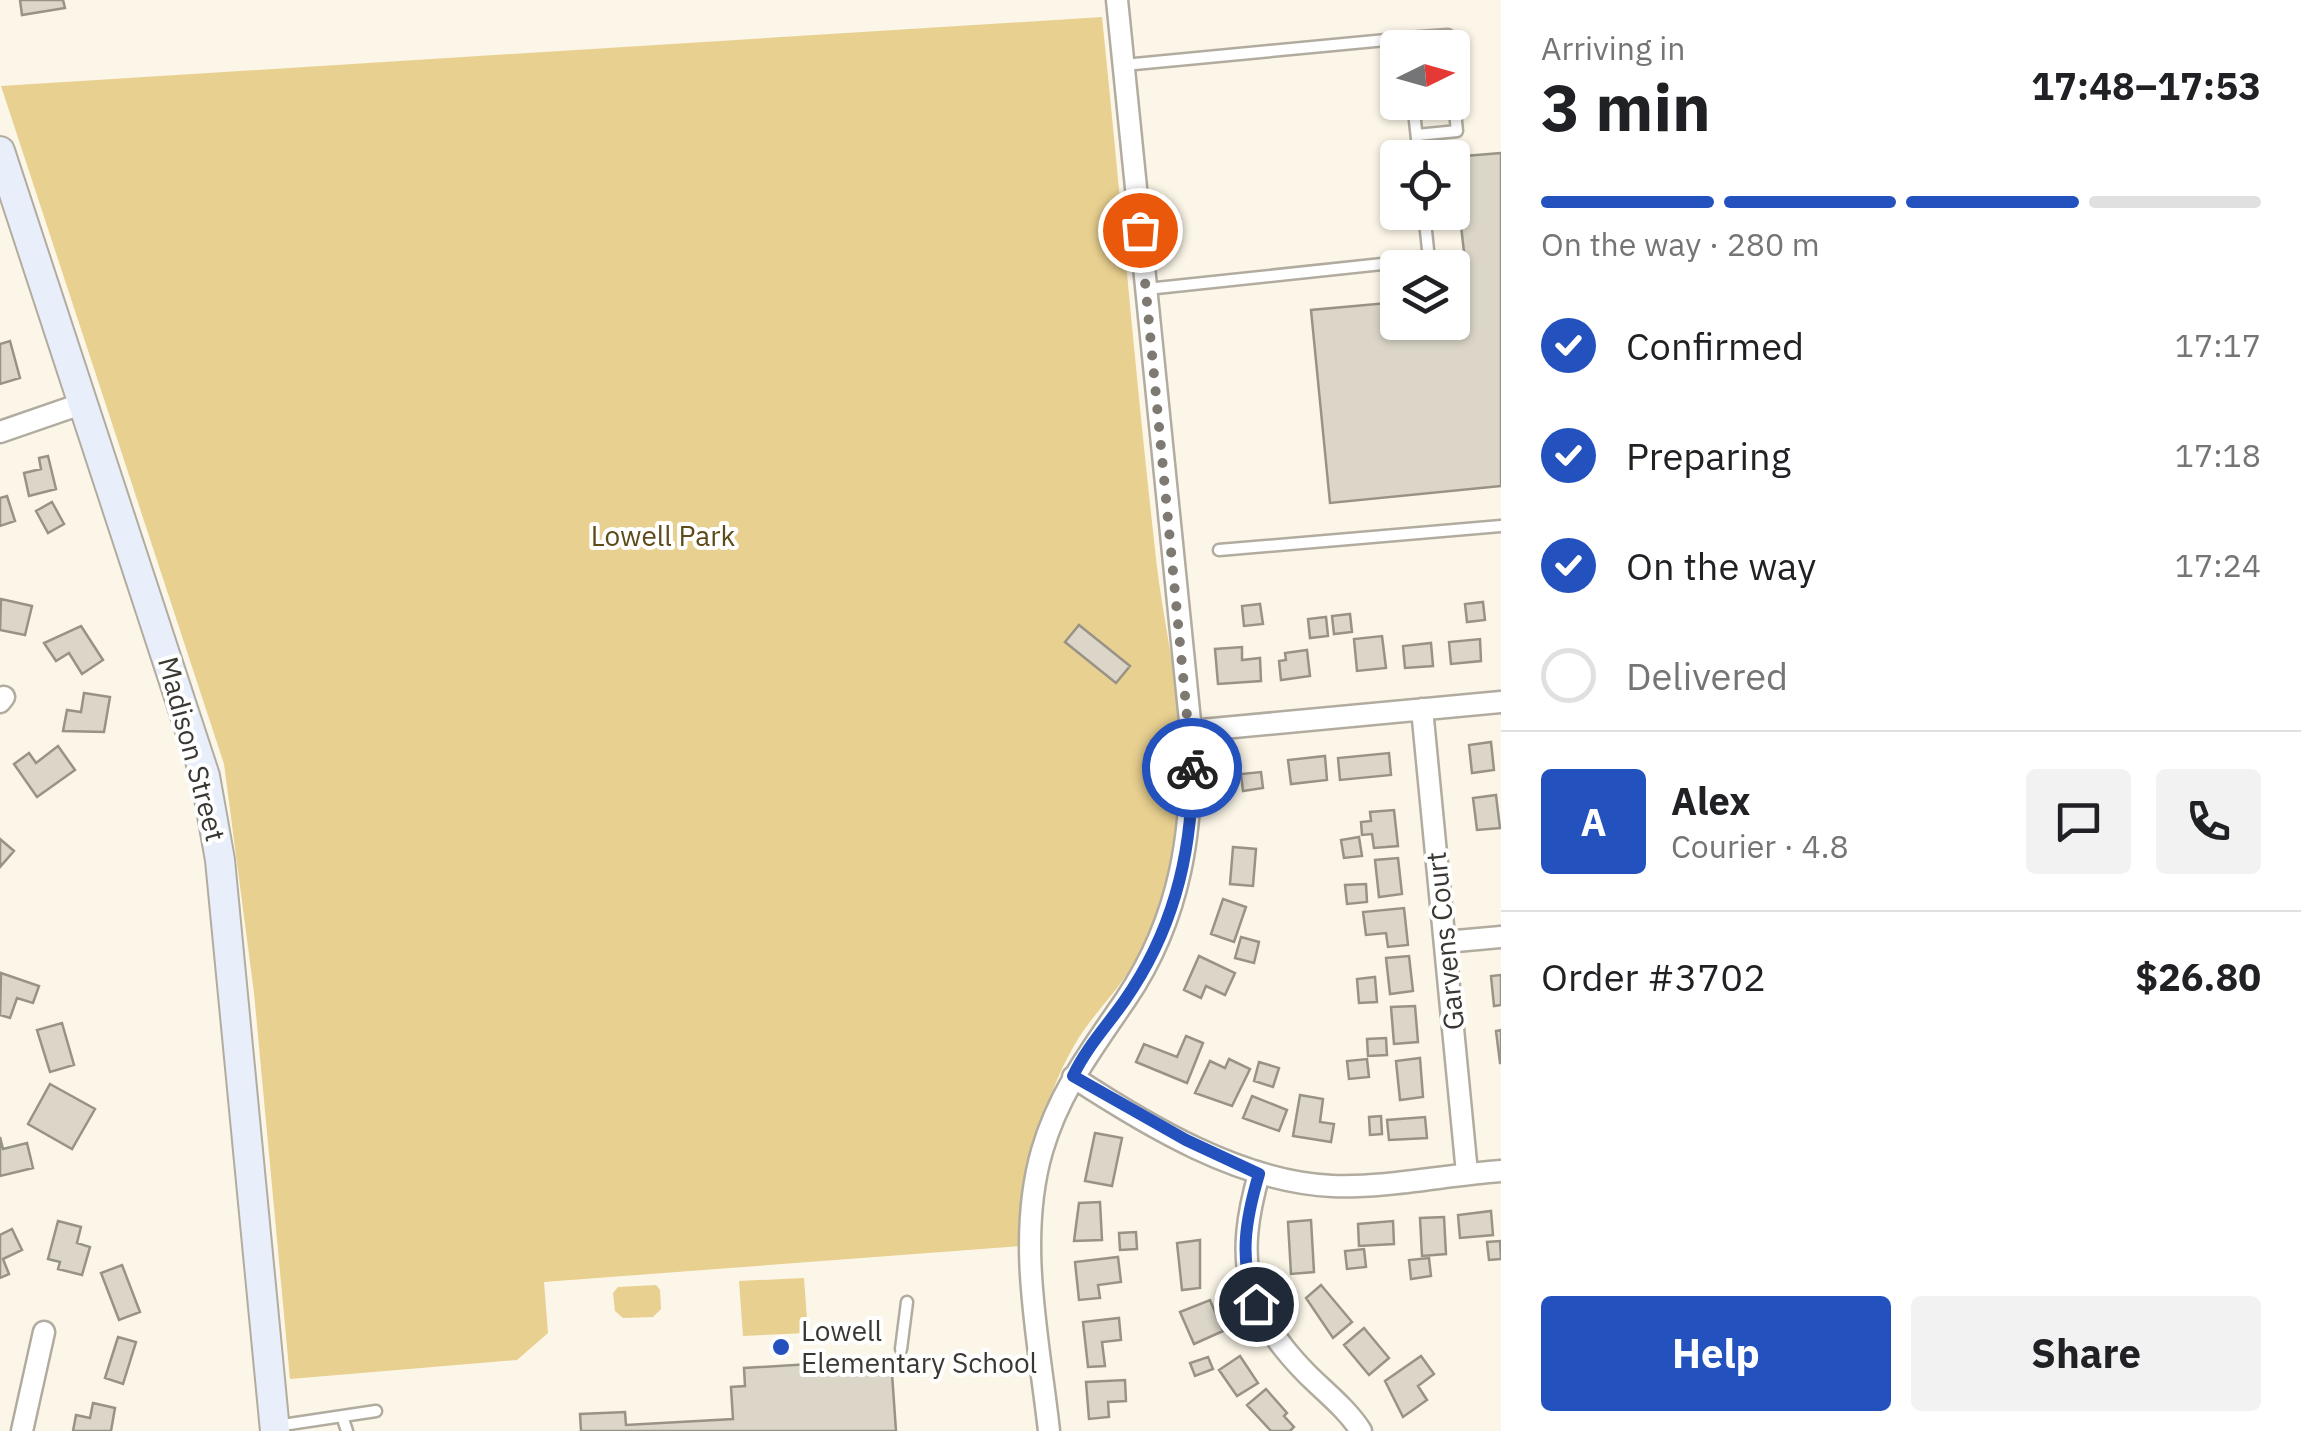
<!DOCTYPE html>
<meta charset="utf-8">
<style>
body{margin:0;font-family:"IBM Plex Sans",sans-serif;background:#f2f2f2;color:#202124;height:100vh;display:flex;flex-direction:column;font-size:38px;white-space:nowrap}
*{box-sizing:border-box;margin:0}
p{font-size:32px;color:#757577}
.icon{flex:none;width:55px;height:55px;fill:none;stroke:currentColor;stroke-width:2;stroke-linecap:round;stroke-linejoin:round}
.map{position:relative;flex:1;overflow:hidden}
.side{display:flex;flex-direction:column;background:#fff;width:800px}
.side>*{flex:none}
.needle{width:65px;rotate:85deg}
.buttons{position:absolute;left:1380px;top:30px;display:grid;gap:20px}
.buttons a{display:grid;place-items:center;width:90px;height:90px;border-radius:10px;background:#fff;box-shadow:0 2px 8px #0004;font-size:50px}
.pin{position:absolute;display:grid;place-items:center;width:85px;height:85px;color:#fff;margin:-42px;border:5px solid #fff;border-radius:50%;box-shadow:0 2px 10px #0007}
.courier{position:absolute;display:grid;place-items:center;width:100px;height:100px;margin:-50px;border:8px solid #2352bf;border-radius:50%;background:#fff;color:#222;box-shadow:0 2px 12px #0007}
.overview em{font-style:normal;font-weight:700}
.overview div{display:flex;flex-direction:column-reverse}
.overview{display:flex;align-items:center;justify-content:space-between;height:170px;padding:0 40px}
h1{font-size:65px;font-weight:700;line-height:75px}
.bar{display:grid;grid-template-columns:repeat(4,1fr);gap:15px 10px;align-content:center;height:120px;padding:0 40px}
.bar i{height:12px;border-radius:8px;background:#e0e0e0}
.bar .active{background:#2352bf}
.bar p{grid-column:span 4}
.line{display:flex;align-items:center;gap:25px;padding:0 40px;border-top:2px solid #e0e0e0}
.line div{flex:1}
.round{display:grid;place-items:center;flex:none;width:105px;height:105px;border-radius:10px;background:#f2f2f2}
ol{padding:0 40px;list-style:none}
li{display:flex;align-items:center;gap:30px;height:110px}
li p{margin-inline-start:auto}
li .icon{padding:10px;border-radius:50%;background:#2352bf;color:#fff;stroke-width:4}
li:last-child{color:#757577}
li i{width:55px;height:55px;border:5px solid #e0e0e0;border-radius:50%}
.action{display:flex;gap:20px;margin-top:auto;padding:20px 40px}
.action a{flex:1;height:115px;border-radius:10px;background:#2352bf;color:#fff;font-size:40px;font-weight:700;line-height:115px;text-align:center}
.action a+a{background:#f2f2f2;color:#202124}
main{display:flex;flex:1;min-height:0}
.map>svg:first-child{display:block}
</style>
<main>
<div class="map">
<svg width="1501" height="1431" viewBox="0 0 1501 1431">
<rect width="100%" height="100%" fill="#fcf6e8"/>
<path fill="#e8d090" d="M1102,17C1121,200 1136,384 1157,567C1167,646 1192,744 1181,822C1173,875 1158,926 1129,971C1113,996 1090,1018 1075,1044C1039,1106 1027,1176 1021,1246L544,1282L548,1333L517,1360L290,1379L254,993L224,764L1,86Z
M804,1278L808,1333L743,1336L739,1281Z
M656,1285L660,1290L661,1309L653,1317L623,1318L615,1311L613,1293L618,1287Z"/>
<path fill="#dbd6c8" stroke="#989386" stroke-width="2.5" d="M20,0H63L65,8L22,15Z
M1501,153V486L1330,503L1311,310L1398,302V322H1452V296H1462L1460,278L1466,269L1453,157Z
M10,341L20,378L0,384V344Z
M48,456L56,489L29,496L24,473L41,469L39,458Z
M7,496L15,521L0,526V498Z
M52,502L64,524L48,533L36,511Z
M1,599L32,606L25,635L0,630Z
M1483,602L1485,620L1467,622L1465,604Z
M1260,604L1263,624L1244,626L1242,606Z
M1350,614L1352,632L1334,634L1332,616Z
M1326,617L1328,636L1310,638L1308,619Z
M1079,625L1130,666L1116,683L1065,642Z
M81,626L103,660L82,674L69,653L56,661L44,643Z
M1382,636L1386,668L1357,671L1354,639Z
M1480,639L1481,661L1451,664L1449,642Z
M1431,643L1433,666L1405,668L1403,646Z
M1242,647V660L1260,658L1261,681L1218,684L1215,649Z
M1307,650L1310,676L1281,680L1279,661L1286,660L1285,653Z
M84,693L110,697L104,732L63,731L67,710L81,712Z
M1491,742L1494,770L1472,773L1469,745Z
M58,746L75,770L37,797L14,764L29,753L36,763Z
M1389,753L1391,775L1340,780L1338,758Z
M1325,756L1327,780L1291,784L1288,760Z
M1261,772L1263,788L1243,791L1241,774Z
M1496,795L1500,828L1477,830L1473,798Z
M1394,810L1398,846L1374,848L1372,834L1362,835L1361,822L1371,821L1370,812Z
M1359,837L1362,856L1344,858L1341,840Z
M0,839L14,851L0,867Z
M1233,847L1256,849L1253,886L1230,884Z
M1398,858L1402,894L1379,897L1375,860Z
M1366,884L1367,902L1347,904L1345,885Z
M1223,899L1246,907L1234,942L1211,934Z
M1404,908L1408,945L1388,947L1386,933L1366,935L1363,912Z
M1241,937L1259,942L1254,963L1235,958Z
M1199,956L1235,973L1225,995L1206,986L1201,998L1184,990Z
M1409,956L1413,991L1390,994L1386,958Z
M1,973L39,986L33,1003L17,998L10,1018L0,1015Z
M1501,975V1005L1494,1006L1491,976Z
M1375,977L1377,1002L1359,1003L1357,979Z
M1415,1006L1418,1042L1394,1044L1391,1007Z
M62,1023L74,1065L50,1072L37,1030Z
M1501,1030V1063H1500L1496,1031Z
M1186,1036L1203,1043L1187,1083L1136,1062L1144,1044L1177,1057Z
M1386,1038L1387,1055L1368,1056L1367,1039Z
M1420,1058L1423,1097L1400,1100L1396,1061Z
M1229,1059L1250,1069L1232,1106L1195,1093L1210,1061L1225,1068Z
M1367,1059L1369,1077L1349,1079L1347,1061Z
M1259,1062L1279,1068L1273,1087L1254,1081Z
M50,1084L95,1109L72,1149L28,1124Z
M1300,1095L1323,1099L1320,1122L1334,1124L1331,1142L1293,1136Z
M1252,1096L1287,1110L1279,1131L1243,1118Z
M1381,1116L1382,1134L1370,1135L1369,1117Z
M1425,1117L1427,1138L1389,1140L1387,1120Z
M1095,1133L1122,1138L1112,1186L1085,1181Z
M0,1137L3,1149L27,1143L33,1168L0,1176Z
M1100,1202L1102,1240L1074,1241L1079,1203Z
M1491,1211L1493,1235L1460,1238L1458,1215Z
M1444,1217L1446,1254L1422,1256L1420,1218Z
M1311,1220L1314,1272L1291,1274L1288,1222Z
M58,1221L81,1227L77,1243L90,1247L82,1275L58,1269L60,1262L48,1259Z
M1393,1221L1394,1244L1359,1246L1358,1224Z
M12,1229L22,1250L3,1259L9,1274L0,1278V1235Z
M1136,1232L1137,1249L1120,1250L1119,1233Z
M1200,1240V1288L1182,1290L1177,1243Z
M1500,1241L1501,1259L1489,1260L1487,1242Z
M1364,1249L1366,1267L1347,1269L1345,1251Z
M1118,1257L1121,1282L1098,1285L1100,1298L1079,1300L1075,1262Z
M1429,1258L1431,1276L1411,1279L1409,1260Z
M122,1265L140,1312L119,1320L101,1273Z
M1321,1285L1352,1322L1333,1338L1306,1298Z
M1210,1300L1223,1331L1194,1344L1180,1312Z
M1119,1318L1121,1340L1102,1342L1105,1366L1088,1367L1083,1322Z
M1364,1328L1389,1358L1369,1375L1344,1345Z
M118,1337L136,1342L123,1384L105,1378Z
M1240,1356L1258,1383L1237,1396L1219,1370Z
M1421,1356L1434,1374L1418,1386L1427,1400L1403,1417L1385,1381Z
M1208,1357L1213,1369L1195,1376L1190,1363Z
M891,1359L896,1431H581L580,1414L625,1412L626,1425L733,1419L731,1387L745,1386L744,1368Z
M1125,1380L1126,1401L1108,1402L1109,1417L1089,1419L1086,1382Z
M1266,1389L1287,1413L1284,1416L1294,1427L1290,1431H1271L1247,1405Z
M93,1403L115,1408L111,1431H73L76,1415L90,1418Z"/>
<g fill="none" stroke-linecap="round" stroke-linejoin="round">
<defs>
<path id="lane" d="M1407,38L1448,35L1449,48
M1124,65L1407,38L1408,48
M1413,102L1419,158
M1417,135L1457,131L1452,82
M1147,289L1429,259L1424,212
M1219,550L1501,526
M901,1349L907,1302
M342,1416L347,1431
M276,1426L376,1411"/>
<path id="street" d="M0,432L84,403
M0,702L4,697
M1422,709L1467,1173
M1191,731L1501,702
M1445,942L1501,937
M1073,1077C1148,1126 1241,1182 1332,1186C1388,1188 1445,1175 1501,1171
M1259,1174C1235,1259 1243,1309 1307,1374C1325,1392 1347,1409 1361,1431
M22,1431L44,1332
M1049,1431C1039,1340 1016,1241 1042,1151C1059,1092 1092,1049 1126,999C1182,916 1193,829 1191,731L1117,0"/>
<path id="secondary" d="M0,151L205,776L220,860L275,1431"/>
</defs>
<use href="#lane" stroke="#b1ac9f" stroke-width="15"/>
<use href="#street" stroke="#b1ac9f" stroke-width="25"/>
<use href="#secondary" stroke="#b1ac9f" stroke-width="32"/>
<use href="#lane" stroke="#fff" stroke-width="10"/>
<use href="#street" stroke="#fff" stroke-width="20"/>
<use href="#secondary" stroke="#e8eefa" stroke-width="28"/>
</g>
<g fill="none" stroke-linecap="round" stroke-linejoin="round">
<path stroke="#7e7a72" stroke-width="10" stroke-dasharray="0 18" d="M1140,230L1192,768"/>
<path stroke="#2352bf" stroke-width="12" d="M1192,768C1193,851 1173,931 1125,1000C1107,1026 1086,1048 1073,1076L1186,1140L1259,1174C1246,1218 1238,1259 1256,1304"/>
</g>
<circle fill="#2352bf" stroke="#fff" stroke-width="4" cx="781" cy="1347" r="10"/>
<g text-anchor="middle" stroke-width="8" stroke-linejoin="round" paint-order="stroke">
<g font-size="28" fill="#5d4b19" stroke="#fff">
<text x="663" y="546">Lowell Park</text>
</g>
<g font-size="28" fill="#3a3832" stroke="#fff">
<text transform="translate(192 749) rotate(75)" y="10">Madison Street</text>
<text transform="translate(1445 941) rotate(-96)" y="10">Garvens Court</text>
</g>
<g font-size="28" fill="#3a3832" stroke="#fff" text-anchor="start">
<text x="801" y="1341">Lowell<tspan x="801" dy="32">Elementary School</tspan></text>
</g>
</g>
</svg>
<div class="buttons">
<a><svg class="needle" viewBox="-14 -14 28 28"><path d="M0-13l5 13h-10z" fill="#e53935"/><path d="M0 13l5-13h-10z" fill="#757577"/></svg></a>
<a><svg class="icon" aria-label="locate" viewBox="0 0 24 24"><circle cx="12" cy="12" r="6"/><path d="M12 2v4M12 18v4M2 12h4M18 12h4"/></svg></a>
<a><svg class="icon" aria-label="layers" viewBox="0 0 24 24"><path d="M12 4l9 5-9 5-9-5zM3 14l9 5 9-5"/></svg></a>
</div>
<div class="pin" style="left:1140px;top:230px;background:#ea580c"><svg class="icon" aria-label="bag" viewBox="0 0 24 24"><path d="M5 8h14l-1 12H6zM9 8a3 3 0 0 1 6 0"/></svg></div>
<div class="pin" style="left:1256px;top:1304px;background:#1f2937"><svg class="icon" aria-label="home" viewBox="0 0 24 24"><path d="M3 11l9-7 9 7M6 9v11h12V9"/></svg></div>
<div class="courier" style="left:1192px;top:768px"><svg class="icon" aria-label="bike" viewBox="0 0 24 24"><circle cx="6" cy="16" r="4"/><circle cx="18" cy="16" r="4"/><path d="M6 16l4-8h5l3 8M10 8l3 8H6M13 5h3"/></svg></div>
</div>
<section class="side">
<div class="overview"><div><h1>3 min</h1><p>Arriving in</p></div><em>17:48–17:53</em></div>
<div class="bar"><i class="active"></i><i class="active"></i><i class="active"></i><i></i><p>On the way · 280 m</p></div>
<ol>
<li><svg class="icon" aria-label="check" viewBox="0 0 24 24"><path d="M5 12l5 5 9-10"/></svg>Confirmed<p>17:17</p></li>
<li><svg class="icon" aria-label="check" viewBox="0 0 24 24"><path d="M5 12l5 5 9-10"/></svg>Preparing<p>17:18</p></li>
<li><svg class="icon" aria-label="check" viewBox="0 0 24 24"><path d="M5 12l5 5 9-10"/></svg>On the way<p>17:24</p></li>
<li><i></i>Delivered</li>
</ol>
<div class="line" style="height:180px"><b class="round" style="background:#2352bf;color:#fff">A</b><div><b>Alex</b><p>Courier · 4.8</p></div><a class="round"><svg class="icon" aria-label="chat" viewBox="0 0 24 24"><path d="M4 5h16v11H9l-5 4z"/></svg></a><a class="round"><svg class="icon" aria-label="phone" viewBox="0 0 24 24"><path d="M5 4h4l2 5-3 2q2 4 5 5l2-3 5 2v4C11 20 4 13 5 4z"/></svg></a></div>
<div class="line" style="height:130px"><div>Order #3702</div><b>$26.80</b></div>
<div class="action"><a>Help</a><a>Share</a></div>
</section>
</main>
